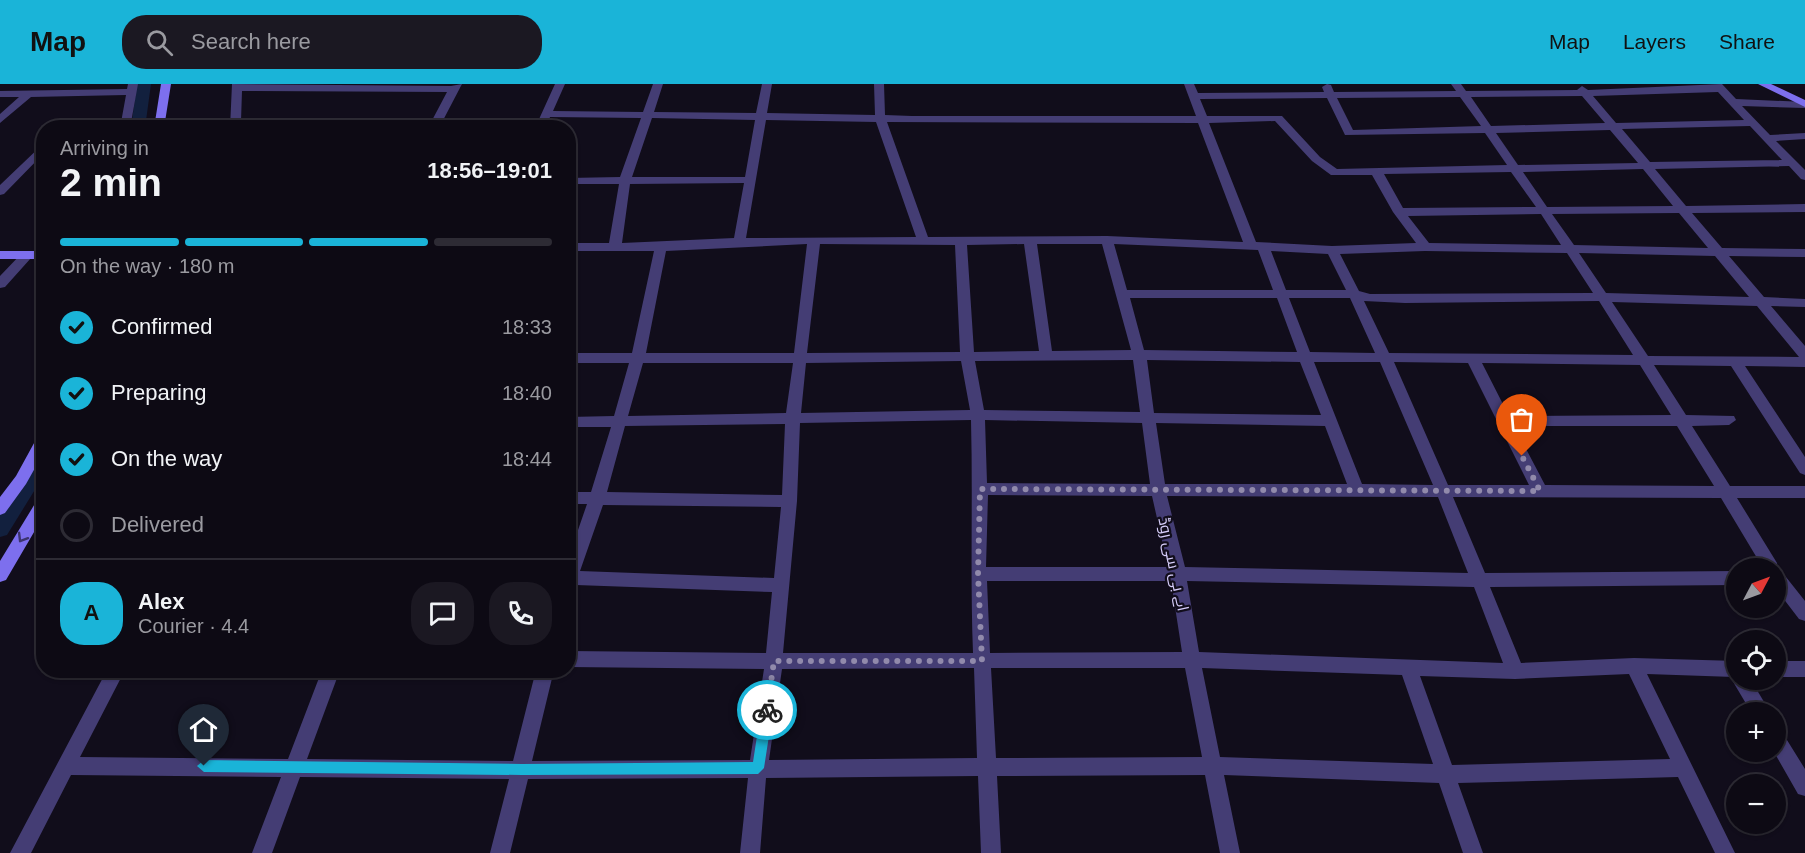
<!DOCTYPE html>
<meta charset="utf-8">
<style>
body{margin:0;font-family:Arial,Cairo,sans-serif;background:#1b1822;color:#f1f3f6;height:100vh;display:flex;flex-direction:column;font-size:22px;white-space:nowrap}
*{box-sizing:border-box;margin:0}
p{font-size:20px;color:#9a9aa0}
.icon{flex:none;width:33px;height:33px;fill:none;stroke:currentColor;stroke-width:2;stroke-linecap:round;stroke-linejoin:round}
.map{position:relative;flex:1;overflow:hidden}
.side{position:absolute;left:36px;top:36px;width:540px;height:558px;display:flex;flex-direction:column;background:#0d0a14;border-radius:24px;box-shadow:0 2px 4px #0004,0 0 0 2px #2d2b34}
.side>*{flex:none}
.needle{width:39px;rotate:49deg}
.controls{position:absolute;left:1726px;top:474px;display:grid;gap:12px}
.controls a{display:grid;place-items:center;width:60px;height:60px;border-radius:50%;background:#0d0a14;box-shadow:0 2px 4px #0004,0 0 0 2px #2d2b34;font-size:30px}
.pin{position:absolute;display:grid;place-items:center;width:51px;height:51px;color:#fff;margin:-62px -26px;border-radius:50% 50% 50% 0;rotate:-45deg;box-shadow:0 0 6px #0007}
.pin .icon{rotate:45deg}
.courier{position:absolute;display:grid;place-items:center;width:60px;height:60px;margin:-30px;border:4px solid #1ab4d8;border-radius:50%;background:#fff;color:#222;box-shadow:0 2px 8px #0007}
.head em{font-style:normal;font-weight:800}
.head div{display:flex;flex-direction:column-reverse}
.head{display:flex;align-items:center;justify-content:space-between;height:102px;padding:0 24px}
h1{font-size:39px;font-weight:800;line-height:45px}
.bar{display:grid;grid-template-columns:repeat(4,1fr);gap:9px 6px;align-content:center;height:72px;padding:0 24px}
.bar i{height:8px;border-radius:4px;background:#2d2b34}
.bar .current{background:#1ab4d8}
.bar p{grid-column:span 4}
.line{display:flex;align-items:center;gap:15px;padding:0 24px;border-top:2px solid #2d2b34}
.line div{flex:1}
.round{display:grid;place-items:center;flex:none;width:63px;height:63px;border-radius:24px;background:#1b1822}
ol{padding:0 24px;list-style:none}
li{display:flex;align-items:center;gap:18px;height:66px}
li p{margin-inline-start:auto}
li .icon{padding:6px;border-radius:50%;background:#1ab4d8;color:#111;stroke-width:4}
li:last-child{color:#9a9aa0}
li i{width:33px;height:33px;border:3px solid #2d2b34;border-radius:50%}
header{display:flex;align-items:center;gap:36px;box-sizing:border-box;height:84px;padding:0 30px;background:#1ab4d8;color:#111}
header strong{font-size:28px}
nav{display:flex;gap:33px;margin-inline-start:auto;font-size:21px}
.search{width:420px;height:54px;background:#1b1822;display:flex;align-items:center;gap:15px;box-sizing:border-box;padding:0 21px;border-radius:24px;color:#9a9aa0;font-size:22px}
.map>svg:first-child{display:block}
</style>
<header>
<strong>Map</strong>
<div class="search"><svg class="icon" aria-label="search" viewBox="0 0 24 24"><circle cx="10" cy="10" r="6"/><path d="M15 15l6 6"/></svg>Search here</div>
<nav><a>Map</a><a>Layers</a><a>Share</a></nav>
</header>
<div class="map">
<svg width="1805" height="769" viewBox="0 0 1805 769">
<rect width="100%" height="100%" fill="#110d1b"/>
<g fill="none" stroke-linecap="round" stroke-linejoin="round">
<path fill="#12203e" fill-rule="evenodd" d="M137,0H151L145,44H131Z
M44,367V391L7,451L0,453V428L37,369Z"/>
<path fill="#443d74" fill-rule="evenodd" d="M128,0H138L130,44H120L126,11L31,13L0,39V30L19,13H0V7L127,5Z
M232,0L451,2L462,0L439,44H428L447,8L242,7L241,37H334L374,41L379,44H230Z
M555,0H565L553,27L643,28L653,0H663L654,28L756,29L762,0H772L767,29L875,31L874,0H884L885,31L912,32H1196L1184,0H1194L1198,9L1324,8L1322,3L1327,0L1331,1L1334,8L1456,7L1451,0H1461L1466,7L1577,6L1582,2L1588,6L1722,0L1736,15L1805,18V24L1742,22L1770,51L1805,49V55L1776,57L1805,86V96L1801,95L1789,82L1655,85L1686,122L1805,120V128L1692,129L1722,164L1805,165V173L1729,172L1764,213L1805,215V223L1771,222L1805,262V283L1745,282L1805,373V391L1800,389L1731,282L1654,281L1686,331L1734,332L1736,336L1729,341L1692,342L1730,402H1805V414H1737L1777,479L1778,487L1782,488L1805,517V537L1799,535L1776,505V484H1763L1721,414L1453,413L1485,489L1737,487V501L1490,503L1521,579L1634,574L1737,577V596H1751L1770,628H1751L1732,596L1734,593L1647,590L1735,769H1715L1678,693L1458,699L1483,769H1463L1439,699L1224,691L1240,769H1220L1205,691L997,692L1001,769H981L978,692L766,694L760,769H740L748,694L528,695L510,769H490L509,695L300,693L272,769H252L281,693L71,691L31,769H10L107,586H125L80,673L288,675L322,586H340L307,675L513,677L536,586H554L532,677L750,676L764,585L568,583V567L766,569L772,508L576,501L574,505L568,507V475L587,420H568V408H591L611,343H568V333L614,332L629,279H568V269H632L654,167H568V159H609L619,100H568V94L620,93L641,34L550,33L546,44H535ZM1718,8L1744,36L1616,39L1593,12ZM1582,12L1605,39L1491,42L1471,13ZM1460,13L1481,42L1353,46L1337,14ZM1327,14L1345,51L1485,49L1507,81L1337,85L1320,73L1282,32H1207L1200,15ZM652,34L755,36L745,93H632ZM766,36L876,38L916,153L746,154ZM1275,37L1312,77L1331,91H1372L1393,128L1416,159L1332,162L1256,158L1209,39ZM887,38L1198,39L1243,158L1107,152L928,153ZM1750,42L1782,76L1650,78L1622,45ZM1610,46L1638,79L1518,81L1496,49ZM1643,85L1673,122L1547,123L1523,88ZM1511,88L1536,123L1403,124L1384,90ZM744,99L734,154L622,159L630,100ZM1679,129L1708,164L1574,161L1552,130ZM1541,130L1561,161L1429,159L1408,132ZM807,160L794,269H646L666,167ZM820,160L955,161L960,268L807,269ZM1024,160L1039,267L974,268L967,161ZM1037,160H1102L1131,266L1052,267ZM1114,160L1258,166L1273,206H1127ZM1271,167L1328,170L1346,206H1286ZM1425,167L1567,169L1593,209L1370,210L1359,207L1340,170ZM1579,169L1715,172L1749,213L1606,209ZM1130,214H1277L1297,268L1144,266ZM1289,214H1350L1375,269L1310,268ZM1364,217L1405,219L1599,217L1633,271L1389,269ZM1612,218L1757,222L1799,273L1648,272ZM1133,276L1140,328L984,326L975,277ZM1147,276L1300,278L1321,331L1154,329ZM961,277L970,326L801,329L806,279ZM1314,278H1380L1433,401L1362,400ZM1394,278L1468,279L1529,401H1448ZM643,279H793L786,329L628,332ZM1482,279L1640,281L1671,331L1509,332ZM971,336C973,414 970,491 973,569H783L797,417L800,339ZM985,336L1142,339L1150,400L987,399ZM1156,339L1325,342L1347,400H1165ZM785,340L782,411L607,408L625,342ZM1514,342H1677L1714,402L1545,401ZM988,411L1152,412L1168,483H986ZM1167,412L1438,413L1468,489L1185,483ZM603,421L781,423L774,494L580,487ZM987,497H1171L1182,568L990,569ZM1187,497L1474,503L1503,579L1199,568ZM974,584L977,674L769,676L782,585ZM991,584H1185L1202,673L996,674ZM1202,584L1402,591L1433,680L1220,673ZM1629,590L1670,675L1452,681L1420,592L1515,595Z
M44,59V69L4,110L0,111V101Z
M27,167L31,168L33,171L31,174L5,203L0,204V192L23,168Z
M1776,577H1805V593H1776Z
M1776,645L1782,648L1805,685V712L1798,710L1774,668H1776Z"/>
<path fill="#7d6fee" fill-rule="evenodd" d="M161,0H171L164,44H154Z
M1758,0H1771L1805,16V23Z
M0,167H44V175H0Z
M44,349V368L26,400L5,429L0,431V413L16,392L39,350Z
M44,411V431L6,496L0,498V477L39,413Z"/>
</g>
<defs><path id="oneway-chevron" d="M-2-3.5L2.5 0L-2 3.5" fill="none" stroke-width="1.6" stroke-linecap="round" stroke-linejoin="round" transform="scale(1.5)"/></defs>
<use stroke="#3c346f" href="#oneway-chevron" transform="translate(22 454) rotate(121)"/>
<path fill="#1ab4d8" d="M767,621L773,626L764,684L758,690L522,691L204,688L197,682L204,676L522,680L753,678L761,626Z"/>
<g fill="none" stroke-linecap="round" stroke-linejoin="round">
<path stroke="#918aab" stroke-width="6" stroke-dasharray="0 10.8" d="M767,626L774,577H982L978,490L980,405L1540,407L1522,372"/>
</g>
<g text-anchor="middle" stroke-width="4.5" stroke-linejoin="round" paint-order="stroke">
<g font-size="16" fill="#d6cdf9" stroke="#110d1b">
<text transform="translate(1174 480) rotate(78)" y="6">اے بی سی روڈ</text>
</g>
</g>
</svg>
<div class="controls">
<a><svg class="needle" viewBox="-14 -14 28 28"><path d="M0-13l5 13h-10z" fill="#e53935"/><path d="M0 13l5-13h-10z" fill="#9a9aa0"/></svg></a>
<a><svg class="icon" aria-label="locate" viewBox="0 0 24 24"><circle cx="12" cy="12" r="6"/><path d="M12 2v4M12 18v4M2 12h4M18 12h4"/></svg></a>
<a>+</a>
<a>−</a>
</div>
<div class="pin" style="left:1522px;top:372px;background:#ea580c"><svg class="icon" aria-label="bag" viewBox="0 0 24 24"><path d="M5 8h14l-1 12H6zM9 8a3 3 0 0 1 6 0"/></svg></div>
<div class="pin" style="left:204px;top:682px;background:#1f2937"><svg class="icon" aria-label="home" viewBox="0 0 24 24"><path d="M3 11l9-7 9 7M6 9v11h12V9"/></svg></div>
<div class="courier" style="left:767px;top:626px"><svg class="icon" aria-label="bike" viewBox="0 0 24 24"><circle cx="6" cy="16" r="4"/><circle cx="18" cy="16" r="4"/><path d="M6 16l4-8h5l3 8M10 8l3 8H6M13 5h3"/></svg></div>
<section class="side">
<div class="head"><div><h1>2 min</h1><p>Arriving in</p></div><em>18:56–19:01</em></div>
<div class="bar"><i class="current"></i><i class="current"></i><i class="current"></i><i></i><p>On the way · 180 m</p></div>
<ol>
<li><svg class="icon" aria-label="check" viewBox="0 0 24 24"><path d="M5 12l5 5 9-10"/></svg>Confirmed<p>18:33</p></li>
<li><svg class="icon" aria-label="check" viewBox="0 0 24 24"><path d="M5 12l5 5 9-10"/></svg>Preparing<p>18:40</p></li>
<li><svg class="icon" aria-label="check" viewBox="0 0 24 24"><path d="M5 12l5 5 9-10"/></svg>On the way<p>18:44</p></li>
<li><i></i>Delivered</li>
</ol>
<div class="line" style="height:108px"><b class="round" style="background:#1ab4d8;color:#111">A</b><div><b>Alex</b><p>Courier · 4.4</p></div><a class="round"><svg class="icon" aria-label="chat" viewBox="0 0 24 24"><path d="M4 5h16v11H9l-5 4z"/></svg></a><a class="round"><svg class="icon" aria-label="phone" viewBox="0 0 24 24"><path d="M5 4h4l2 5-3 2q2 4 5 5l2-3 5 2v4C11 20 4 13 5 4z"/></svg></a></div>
</section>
</div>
